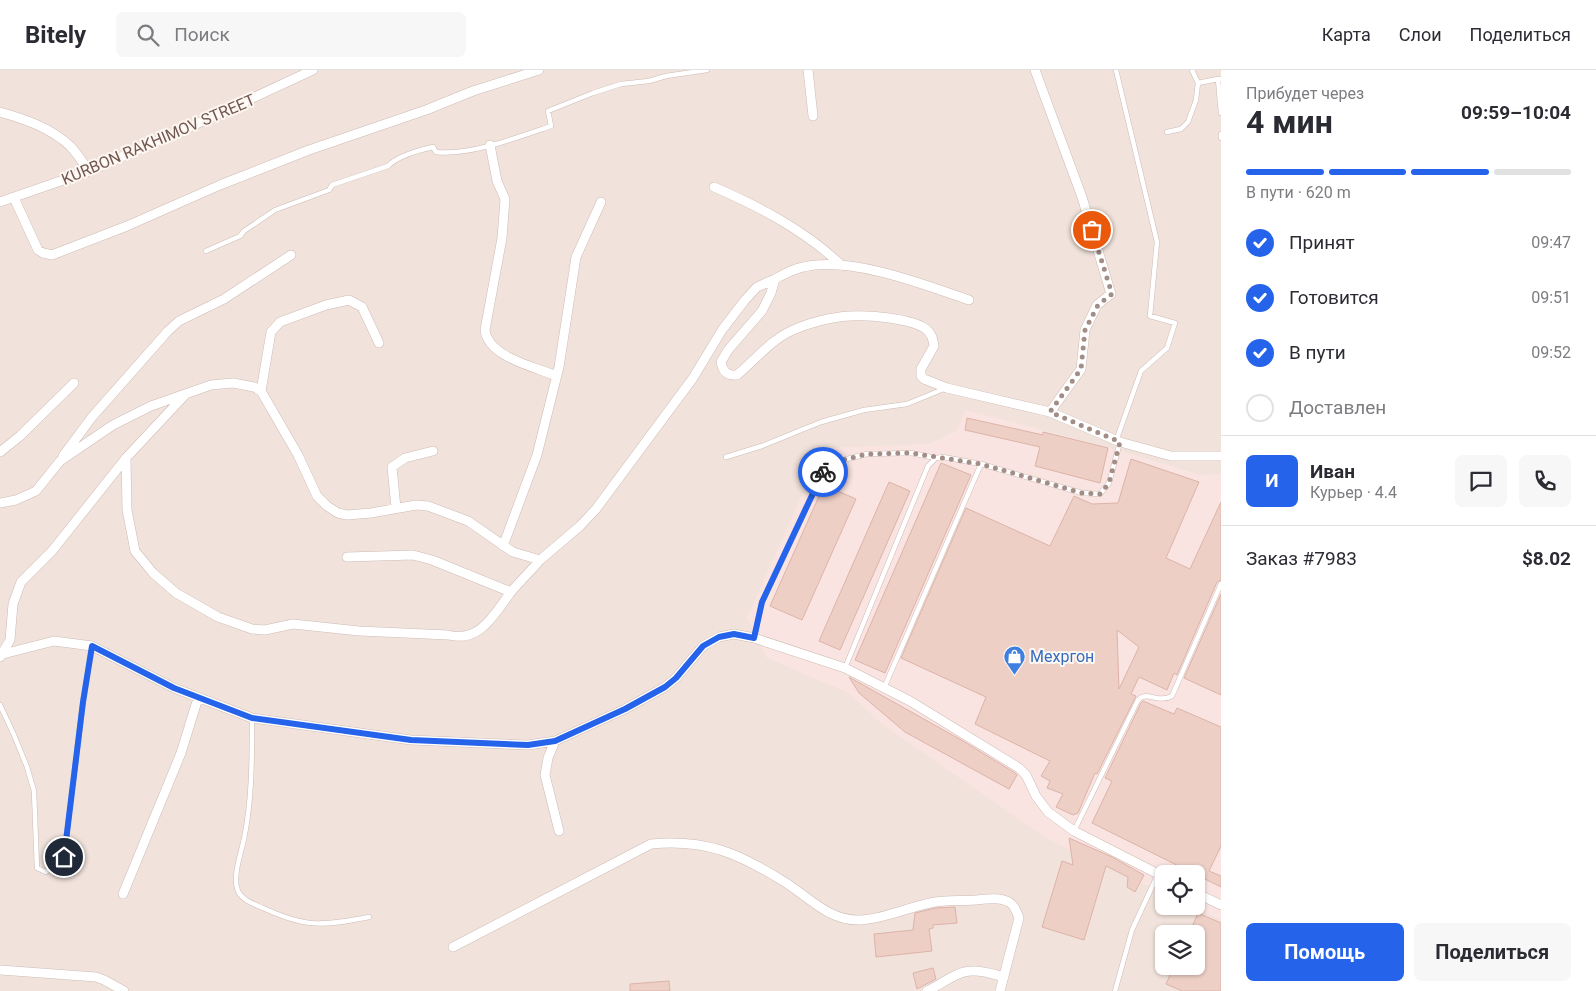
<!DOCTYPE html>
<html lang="ru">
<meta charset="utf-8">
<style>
body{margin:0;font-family:Roboto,sans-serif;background:#f7f7f7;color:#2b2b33;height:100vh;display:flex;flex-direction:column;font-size:19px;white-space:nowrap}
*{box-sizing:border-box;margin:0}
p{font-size:16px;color:#7c7c81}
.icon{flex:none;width:28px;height:28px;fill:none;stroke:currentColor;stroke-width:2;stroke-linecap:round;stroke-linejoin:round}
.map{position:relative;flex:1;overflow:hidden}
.sheet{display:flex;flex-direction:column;background:#fff;width:375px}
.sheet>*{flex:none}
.buttons{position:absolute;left:1155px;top:795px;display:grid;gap:10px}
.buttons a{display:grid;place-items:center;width:50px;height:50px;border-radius:8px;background:#fff;box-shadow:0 1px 4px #0004;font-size:25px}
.pin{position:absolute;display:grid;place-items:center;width:42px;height:42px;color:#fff;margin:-21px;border:2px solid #fff;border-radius:50%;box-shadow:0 1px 5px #0007}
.courier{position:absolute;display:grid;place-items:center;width:50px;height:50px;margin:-25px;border:4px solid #2563eb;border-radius:50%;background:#fff;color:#222;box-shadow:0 1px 6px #0007}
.overview em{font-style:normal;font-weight:700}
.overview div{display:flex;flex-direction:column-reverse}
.overview{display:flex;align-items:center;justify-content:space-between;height:85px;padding:0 25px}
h1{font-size:32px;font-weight:700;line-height:38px}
.bar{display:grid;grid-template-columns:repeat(4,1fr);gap:8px 5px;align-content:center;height:60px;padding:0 25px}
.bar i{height:6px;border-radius:4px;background:#e1e1e2}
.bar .current{background:#2563eb}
.bar p{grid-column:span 4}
.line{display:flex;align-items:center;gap:12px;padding:0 25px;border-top:1px solid #e1e1e2}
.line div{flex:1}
.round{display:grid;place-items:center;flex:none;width:52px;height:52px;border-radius:8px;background:#f7f7f7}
ol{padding:0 25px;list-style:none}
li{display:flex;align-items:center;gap:15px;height:55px}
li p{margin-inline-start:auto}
li .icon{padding:5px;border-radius:50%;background:#2563eb;color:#fff;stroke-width:4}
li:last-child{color:#7c7c81}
li i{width:28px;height:28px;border:2px solid #e1e1e2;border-radius:50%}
.cta{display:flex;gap:10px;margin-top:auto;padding:10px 25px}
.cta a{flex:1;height:58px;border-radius:8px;background:#2563eb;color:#fff;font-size:20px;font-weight:700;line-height:58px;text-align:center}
.cta a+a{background:#f7f7f7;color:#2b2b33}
header{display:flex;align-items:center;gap:30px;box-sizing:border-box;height:70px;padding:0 25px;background:#fff;border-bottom:1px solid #e1e1e2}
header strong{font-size:24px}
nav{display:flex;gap:28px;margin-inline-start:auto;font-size:18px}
.search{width:350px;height:45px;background:#f7f7f7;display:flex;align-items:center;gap:12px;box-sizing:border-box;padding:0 18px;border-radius:8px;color:#7c7c81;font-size:19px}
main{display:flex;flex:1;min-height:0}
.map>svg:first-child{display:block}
</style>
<header>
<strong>Bitely</strong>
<div class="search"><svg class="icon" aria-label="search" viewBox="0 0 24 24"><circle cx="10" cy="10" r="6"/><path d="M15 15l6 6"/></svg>Поиск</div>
<nav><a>Карта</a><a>Слои</a><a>Поделиться</a></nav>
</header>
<main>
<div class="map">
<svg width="1221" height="921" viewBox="0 0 1221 921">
<rect width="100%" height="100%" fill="#faf2eb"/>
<path fill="#f1e3db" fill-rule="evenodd" d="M0,0H1221V921H0ZM1164,804H1196V836H1164ZM1164,864H1196V896H1164Z"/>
<path fill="#f9e4e1" d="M966,340L1124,382L1201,405L1221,404V850L1192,836H1196V804H1164V823L1049,770L882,654L849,623L767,588L747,548L823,378L929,374L956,361Z"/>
<path fill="#edcfc6" stroke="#ddb3a8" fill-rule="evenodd" d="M967,348L1043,365V362L1108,378L1100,413L1035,396L1040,377L965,360Z
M1131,389L1199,412L1166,488L1190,499L1221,432V510L1217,512L1177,605L1174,603L1167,620L1139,607L1131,624L1136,626L1097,704L1095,703L1078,743L1073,745L1056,737L1063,724L1047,718L1050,711L1041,706L1050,691L975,654L986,627L901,588L966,438L1050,476L1074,426L1092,434L1118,433ZM1117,560L1139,577L1119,619Z
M941,393L971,405L885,603L855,590Z
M889,412L910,421L840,580L819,571Z
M824,415L856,429L802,550L770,536Z
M1221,524V625L1184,608Z
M849,607L963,671L1015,703L1017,705L1009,719L905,662L859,623Z
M1143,631L1174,644L1177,638L1221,657V776L1209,801L1221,806V817L1092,753L1112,711L1105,708L1141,633Z
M1069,768L1112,787L1144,805L1135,822L1127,817L1128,807L1106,796L1084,870L1042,857L1062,791L1073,795Z
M955,837L957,853L933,855V858L929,859L932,881L876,887L874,864L913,860L915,843L936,838Z
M1198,843L1221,853V921H1182L1166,914L1174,896H1196V864H1189Z
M933,898L936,909L917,919L913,903Z
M669,911L670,921H630V914Z"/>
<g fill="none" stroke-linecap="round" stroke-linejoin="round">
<defs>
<path id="service" d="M1116,0L1157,172L1150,246L1175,253L1167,278L1141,301L1116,371
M1221,9H1218L1221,43
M1198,13L1218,9
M1167,62L1181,59L1188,52L1196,30L1198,13L1192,0
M1221,64V68
M206,181L240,166L244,161L275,140L329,120L332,115L388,96C397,86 420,80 433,77L436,82C469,86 519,67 551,56L548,41L593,23L621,14L649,11L666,6L707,0
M726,387L762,376L821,352L864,340L907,334L946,318
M754,568L762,532L827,394L867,384L911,383L936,388
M845,598L928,396L936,388L943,387L981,394L1082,423L1100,424L1109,413L1120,372
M884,618L981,394
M0,635L14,665L27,697L34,721L37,798L46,802L60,792L64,787L83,632L92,576
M252,648C252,689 252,730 244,769C241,783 232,808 238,821C242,830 254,834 263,838C306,858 323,856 369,847
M1074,761L1138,630C1147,620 1158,634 1172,626L1221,514
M1115,921L1132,860L1158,804"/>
<path id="minor" d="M808,0L813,46
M1035,0L1082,127L1111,224L1097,235L1085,260L1081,299L1050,342
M0,42C25,49 51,58 70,76C77,83 83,93 89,101
M490,75L497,111L505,129L502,168L485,260C488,287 535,297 557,306
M714,117C760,137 806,161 842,196
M14,128L38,180L43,183L52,185L127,156L220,115L309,80L426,40L473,21L539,0
M0,132L89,101L190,57L313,0
M775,209C784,204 793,199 803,197C851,186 923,214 969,230
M261,321L271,262L280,252L326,235L349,230L362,237L379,273
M0,382L20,366L74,313
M63,386L92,347L168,261L179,251L224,229L291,185
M126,388L127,440L135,481L153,503L176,523L218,547L252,559L265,560L293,554L359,561L448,565C481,573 494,544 511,522C520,511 531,501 540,490
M0,433L16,430L36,421L60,391L113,355L151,336L211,315L233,313L254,317L261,321L265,328L298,385L317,426L327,436L338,443L347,445L371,443L416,435L428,436L468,451L513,482L540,490L580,456L596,439L693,308L722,260L745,230L757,217L775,209L771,223L762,241L728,280L721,292C723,302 727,306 737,305C754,291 771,270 791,261C808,253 831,247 850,246C869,245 910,248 926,259C932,264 933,269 934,276L921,299V306L924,309L947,318L1050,342L1120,372L1171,386H1221
M396,438L392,397L405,388L433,381
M503,476L537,385L559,297L576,187L601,132
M347,487L413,485L432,490L511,522
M3,584L54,571L92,576L174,618L252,648L411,670L528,675L555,671L625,639L665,617L676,608L703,576L719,567L734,564L754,568L845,598L910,631L1019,698L1026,705L1036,726L1048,742L1074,761L1164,807
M0,587L10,570L13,534L21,512L52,481L126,388L184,326
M555,671L548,688L545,705L559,761
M1196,823L1221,835
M123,824L181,683L198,628
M453,877L651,774C706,769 738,783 783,811C808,826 828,851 860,850C884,849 906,838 930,833C944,830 960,831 975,830C986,829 999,827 1009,832C1014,835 1017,842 1019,848L1000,921
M0,900L96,907L104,910L124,921
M927,921C941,915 956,901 972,901C982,900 993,904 1004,907"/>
</defs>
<use href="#service" stroke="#cebbb5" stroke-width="5.5"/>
<use href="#minor" stroke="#cebbb5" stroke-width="10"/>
<use href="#service" stroke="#fff" stroke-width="4.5"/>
<use href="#minor" stroke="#fff" stroke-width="9"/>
</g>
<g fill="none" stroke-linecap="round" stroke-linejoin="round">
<path stroke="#a28d87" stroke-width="5" stroke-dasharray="0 9" d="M823,402L827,394L867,384L911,383L981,394L1082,423L1100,424L1109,413L1120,372L1050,342L1081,299L1085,260L1098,235L1112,224L1092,160"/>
<path stroke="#2563eb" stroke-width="6" d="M64,787L83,632L92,576L174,618L252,648L411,670L528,675L555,671L625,639L665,617L676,608L703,576L719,567L734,564L754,568L762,532L823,402"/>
</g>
<defs>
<symbol id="shop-pin" viewBox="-11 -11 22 30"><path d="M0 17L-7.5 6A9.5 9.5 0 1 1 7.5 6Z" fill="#3f7fe0" stroke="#fdf7f2"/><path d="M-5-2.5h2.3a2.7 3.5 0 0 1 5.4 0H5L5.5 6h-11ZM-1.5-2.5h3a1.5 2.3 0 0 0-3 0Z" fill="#fff"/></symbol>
</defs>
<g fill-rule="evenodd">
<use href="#shop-pin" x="1002" y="574" width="25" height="34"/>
</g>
<g text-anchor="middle" stroke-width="4" stroke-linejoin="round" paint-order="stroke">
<g font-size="16" fill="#735751" stroke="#fdf7f2">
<text transform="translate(158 69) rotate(-23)" y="6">KURBON RAKHIMOV STREET</text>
</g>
<g font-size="16" fill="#366cbe" stroke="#fdf7f2" text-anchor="start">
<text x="1030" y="592">Мехргон</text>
</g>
</g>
</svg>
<div class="buttons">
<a><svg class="icon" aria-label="locate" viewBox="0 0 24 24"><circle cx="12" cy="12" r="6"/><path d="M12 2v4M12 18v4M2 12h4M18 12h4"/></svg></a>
<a><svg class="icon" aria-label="layers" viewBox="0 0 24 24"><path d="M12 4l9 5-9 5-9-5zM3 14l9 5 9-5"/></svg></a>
</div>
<div class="pin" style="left:1092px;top:160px;background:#ea580c"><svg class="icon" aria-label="bag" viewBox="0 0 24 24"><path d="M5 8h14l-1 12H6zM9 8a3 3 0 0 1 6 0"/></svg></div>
<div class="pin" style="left:64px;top:787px;background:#1f2937"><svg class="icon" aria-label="home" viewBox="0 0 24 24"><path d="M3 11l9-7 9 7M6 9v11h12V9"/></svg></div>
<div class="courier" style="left:823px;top:402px"><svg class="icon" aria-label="bike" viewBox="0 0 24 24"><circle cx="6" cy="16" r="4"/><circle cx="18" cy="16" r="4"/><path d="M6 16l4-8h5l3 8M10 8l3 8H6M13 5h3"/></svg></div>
</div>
<section class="sheet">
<div class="overview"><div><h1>4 мин</h1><p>Прибудет через</p></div><em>09:59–10:04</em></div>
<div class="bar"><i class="current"></i><i class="current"></i><i class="current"></i><i></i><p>В пути · 620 m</p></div>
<ol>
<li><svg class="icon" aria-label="check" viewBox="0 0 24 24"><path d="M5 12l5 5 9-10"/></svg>Принят<p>09:47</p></li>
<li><svg class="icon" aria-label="check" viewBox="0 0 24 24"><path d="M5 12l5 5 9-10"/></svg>Готовится<p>09:51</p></li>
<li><svg class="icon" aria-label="check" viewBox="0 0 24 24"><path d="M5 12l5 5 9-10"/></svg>В пути<p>09:52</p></li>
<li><i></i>Доставлен</li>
</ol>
<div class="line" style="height:90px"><b class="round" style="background:#2563eb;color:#fff">И</b><div><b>Иван</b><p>Курьер · 4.4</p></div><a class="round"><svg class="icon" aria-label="chat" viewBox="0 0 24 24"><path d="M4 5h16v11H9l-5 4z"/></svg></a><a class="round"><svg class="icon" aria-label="phone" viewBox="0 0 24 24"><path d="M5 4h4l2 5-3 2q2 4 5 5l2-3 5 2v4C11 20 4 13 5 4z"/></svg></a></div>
<div class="line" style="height:65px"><div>Заказ #7983</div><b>$8.02</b></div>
<div class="cta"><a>Помощь</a><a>Поделиться</a></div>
</section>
</main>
